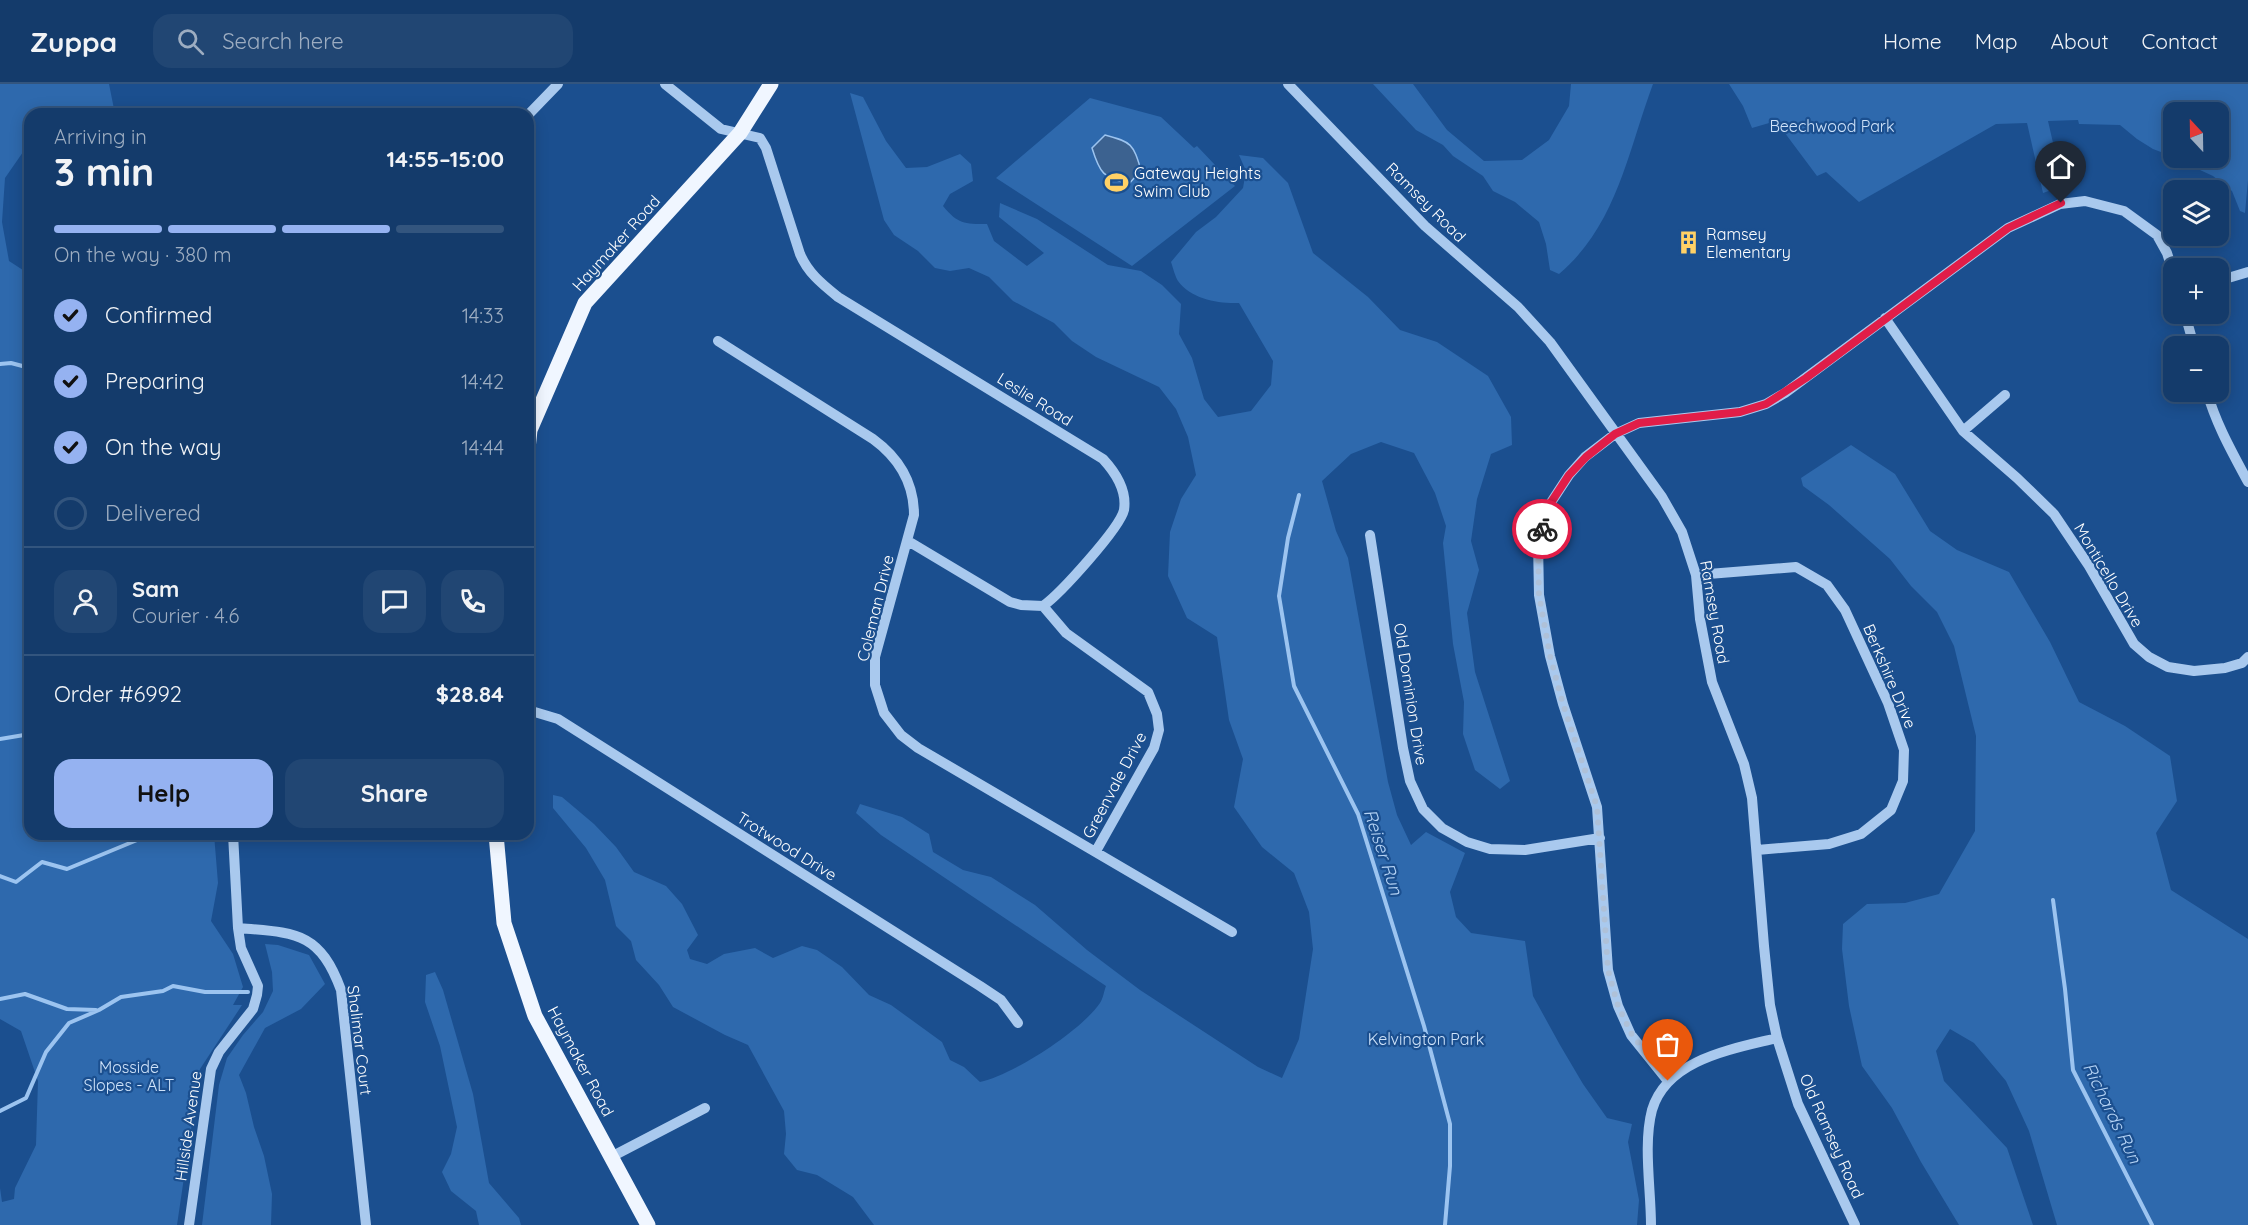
<!DOCTYPE html>
<meta charset="utf-8">
<style>
body{margin:0;font-family:Quicksand,sans-serif;background:#214673;color:#f1f3f6;height:100vh;display:flex;flex-direction:column;font-size:22px;white-space:nowrap}
*{box-sizing:border-box;margin:0}
p{font-size:20px;color:#9dadc1}
.icon{flex:none;width:33px;height:33px;fill:none;stroke:currentColor;stroke-width:2;stroke-linecap:round;stroke-linejoin:round}
.map{position:relative;flex:1;overflow:hidden}
.panel{position:absolute;left:24px;top:24px;width:510px;height:732px;display:flex;flex-direction:column;background:#143b6b;border-radius:18px;box-shadow:0 3px 15px #0003,0 0 0 2px #33557e}
.panel>*{flex:none}
.needle{width:39px;rotate:338deg}
.buttons{position:absolute;left:2163px;top:18px;display:grid;gap:12px}
.buttons a{display:grid;place-items:center;width:66px;height:66px;border-radius:12px;background:#143b6b;box-shadow:0 3px 15px #0003,0 0 0 2px #33557e;font-size:30px}
.pin{position:absolute;display:grid;place-items:center;width:51px;height:51px;color:#fff;margin:-62px -26px;border-radius:50% 50% 50% 0;rotate:-45deg;box-shadow:0 0 6px #0007}
.pin .icon{rotate:45deg}
.courier{position:absolute;display:grid;place-items:center;width:60px;height:60px;margin:-30px;border:4px solid #e11d48;border-radius:50%;background:#fff;color:#222;box-shadow:0 2px 8px #0007}
.headline em{font-style:normal;font-weight:700}
.headline div{display:flex;flex-direction:column-reverse}
.headline{display:flex;align-items:center;justify-content:space-between;height:102px;padding:0 30px}
h1{font-size:39px;font-weight:700;line-height:45px}
.bar{display:grid;grid-template-columns:repeat(4,1fr);gap:9px 6px;align-content:center;height:72px;padding:0 30px}
.bar i{height:8px;border-radius:4px;background:#33557e}
.bar .selected{background:#95b2f1}
.bar p{grid-column:span 4}
.line{display:flex;align-items:center;gap:15px;padding:0 30px;border-top:2px solid #33557e}
.line div{flex:1}
.round{display:grid;place-items:center;flex:none;width:63px;height:63px;border-radius:18px;background:#214673}
ol{padding:0 30px;list-style:none}
li{display:flex;align-items:center;gap:18px;height:66px}
li p{margin-inline-start:auto}
li .icon{padding:6px;border-radius:50%;background:#95b2f1;color:#111;stroke-width:4}
li:last-child{color:#9dadc1}
li i{width:33px;height:33px;border:3px solid #33557e;border-radius:50%}
.button{display:flex;gap:12px;margin-top:auto;padding:12px 30px}
.button a{flex:1;height:69px;border-radius:18px;background:#95b2f1;color:#111;font-size:24px;font-weight:700;line-height:69px;text-align:center}
.button a+a{background:#214673;color:#f1f3f6}
header{display:flex;align-items:center;gap:36px;box-sizing:border-box;height:84px;padding:0 30px;background:#143b6b;border-bottom:2px solid #33557e}
header strong{font-size:28px}
nav{display:flex;gap:33px;margin-inline-start:auto;font-size:21px}
.search{width:420px;height:54px;background:#214673;display:flex;align-items:center;gap:15px;box-sizing:border-box;padding:0 21px;border-radius:18px;color:#9dadc1;font-size:22px}
.map>svg:first-child{display:block}
</style>
<header>
<strong>Zuppa</strong>
<div class="search"><svg class="icon" aria-label="search" viewBox="0 0 24 24"><circle cx="10" cy="10" r="6"/><path d="M15 15l6 6"/></svg>Search here</div>
<nav><a>Home</a><a>Map</a><a>About</a><a>Contact</a></nav>
</header>
<div class="map">
<svg width="2248" height="1141" viewBox="0 0 2248 1141">
<rect width="100%" height="100%" fill="#1b4f8f"/>
<path fill="#2e69ad" d="M0,0H109L115,30H55L43,25L41,30H30V58L5,94L2,138L9,177L26,188L30,189V750H214L218,799L211,837L233,870L243,903L233,921H242L200,985L177,1141H0V1104L2,1118L14,1115L15,1104L36,1061L38,997L21,947L0,935Z
M1373,0H1413L1447,46L1484,77L1522,76L1549,56L1569,22L1571,0H1653C1628,67 1617,141 1559,190L1550,186L1546,160L1539,138L1515,118L1493,107L1483,92L1453,72L1443,61L1416,46Z
M1729,0H2248V96L2245,129L2240,127L2232,107L2213,92L2174,74H2218V28H2174V73L2153,65L2137,55L2120,41L2079,40L2078,36L2048,37L2063,102L2043,109L2027,39L1996,40L1859,118L1826,88L1817,92L1776,37L1752,44L1743,22Z
M850,9L863,13L886,57L906,84L927,83L960,70L971,80L973,97L950,110L943,122C958,140 964,140 987,140L994,157L1027,182L1044,169L999,133L1000,119L1037,135L1108,181L1141,187L1162,201L1181,220L1179,250L1192,274L1204,315L1218,333L1251,327L1271,301L1273,277L1239,219C1219,220 1191,215 1178,197C1175,192 1173,184 1171,178L1196,148L1216,133L1243,104L1246,87L1239,71L1263,74L1288,99L1313,169L1368,213L1400,246L1437,258L1488,292L1511,333L1512,361L1491,370L1477,415L1471,457L1479,486L1467,529L1475,588L1510,697L1500,705L1475,686L1463,650L1464,618L1453,560L1443,459L1446,442L1435,409L1414,369L1381,358L1351,370L1322,397L1336,447L1348,474L1388,698L1397,731L1411,761L1426,748L1465,769L1450,808L1456,833L1471,849L1525,857L1533,912L1560,961L1583,1000L1607,1034L1632,1040L1628,1058L1639,1116L1637,1141H874L853,1113L817,1091L797,1086L784,1070L786,1050L784,1027L748,961L725,951L673,923L659,901L636,876L631,857L616,842L605,796L586,764L553,724V711L562,713L594,740L616,763L634,788L666,802L682,820L698,851L687,866L690,875L707,880L724,870L755,864L773,874L802,862L817,866L842,883L869,911L891,921L942,958L950,976L964,983L980,998C1013,991 1081,947 1100,919C1103,915 1104,907 1106,902L881,751L856,729L860,720L902,733L929,750L933,768L963,786L991,793L1035,821L1087,866L1140,906L1258,983L1282,994L1299,955L1313,865L1309,828L1294,789L1262,763L1234,723L1243,675L1229,636L1217,553L1187,534L1168,492L1170,448L1181,415L1196,391L1188,353L1176,325L1159,303L1096,273L1072,257L1054,239L1013,217L989,193L969,184L950,187L935,184L918,167L894,151L884,136Z
M1090,14L1161,33L1194,64L1197,62L1235,102L1132,182L996,94Z
M1851,361L1895,390L1930,447L1957,466L2009,488L2050,558L2079,618L2125,642L2170,672L2177,717L2156,749L2171,806L2248,855V1141H2057L2029,1047L2006,997L1974,959L1950,945L1936,967L1944,997L2007,1064L2033,1141H1959L1921,1078L1892,1024L1862,982L1849,922L1842,865L1843,840L1867,820L1905,819L1939,810L1975,747L1976,652L1954,562L1937,528L1911,502L1890,475L1829,421L1803,402L1801,394Z
M265,860L278,861L309,871L325,900L301,925L265,944L239,991L246,1009L254,1043L264,1072L272,1110L271,1141H202L219,1001L227,974L243,951L263,928L273,907L272,888Z
M435,888L443,906L473,1010L489,1099L519,1134L521,1141H479L476,1127L451,1107L442,1088L451,1070L457,1043L440,962L425,918L426,891Z"/>
<path fill="#3c6290" stroke="#9cc4f0" stroke-width="1.5" d="M1105,51C1132,58 1133,60 1141,86L1129,100C1103,93 1100,90 1092,64Z"/>
<g fill="none" stroke-linecap="round" stroke-linejoin="round">
<path stroke="#9cc4f0" stroke-width="4" d="M0,280L11,279L30,284
M1299,411L1288,454L1279,512L1294,602L1358,730L1424,942L1450,1040V1082L1445,1141
M0,655L30,650
M0,792L16,798L42,778L67,785L142,754L146,750
M2053,816L2065,905L2073,986L2152,1141
M0,915L25,910L67,925L96,926
M0,1027L26,1014L46,968L69,939L99,926L121,913L163,907L173,902L205,908H248"/>
<path stroke="#a9c9ee" stroke-width="10" d="M665,0L721,45L760,54L766,64L800,170C808,189 822,200 838,213L1103,375C1115,388 1127,407 1124,426C1120,444 1060,510 1043,522L1021,521L1010,518L908,457
M1288,0L1425,142L1518,223L1550,258L1662,413L1682,448L1696,491L1700,535L1712,598L1744,680L1752,714L1764,862L1770,921L1777,954L1798,1020L1855,1141
M528,31L558,0
M2218,197L2248,188
M2185,230L2194,262
M1885,234L1963,347L2017,394L2054,430L2089,482L2134,560L2149,573L2168,583L2194,587L2225,584L2242,579L2248,573
M718,257L873,355C899,374 914,399 914,431L875,573V601L884,629L901,651L918,664L1232,848
M2207,308C2216,340 2232,368 2248,398
M1963,347L2005,311
M1370,451L1403,664L1410,697L1423,725L1442,744L1467,758L1490,765L1525,766L1600,754
M1696,491L1796,483L1827,501L1845,526L1888,619L1904,666L1903,697L1891,726L1861,750L1829,760L1757,766
M1043,522L1066,549L1148,608L1157,630L1159,646L1154,664L1096,767
M528,626L558,635L980,902L1001,916L1018,939
M238,844C294,849 319,846 341,906L366,1141
M1668,997L1631,951L1618,922L1608,886L1597,723L1563,620L1550,572L1539,511L1538,458L1550,420L1569,391L1585,373L1615,350L1639,339L1740,328L1766,320L1785,309L2008,144L2060,120L2085,117L2124,127L2157,151L2167,169L2174,191
M611,1073L705,1024
M189,1141L211,985L219,968L253,925L257,911L258,902L241,864L238,844L233,750
M1651,1141C1651,1106 1643,1060 1652,1026C1667,975 1733,965 1777,954"/>
<path stroke="#f0f6ff" stroke-width="15" d="M528,365L530,346L585,219L740,49L771,0
M496,750L504,839L535,932L648,1141"/>
</g>
<g fill="none" stroke-linecap="round" stroke-linejoin="round">
<path stroke="#afc1d8" stroke-width="6" stroke-dasharray="0 10.8" d="M1542,445L1538,458L1539,511L1550,572L1563,620L1597,723L1608,886L1618,922L1632,951L1668,997"/>
<path stroke="#e11d48" stroke-width="8" d="M1542,445L1550,420L1569,391L1586,373L1615,350L1639,339L1740,328L1766,320L1806,294L2008,144L2061,119"/>
</g>
<defs>
<symbol id="stadium-bare" viewBox="-9 -9 18 18"><path d="M0-5a6.5 5 0 1 0 0 10a6.5 5 0 1 0 0-10ZM-3.5-1.8h7v3.6h-7Z" fill="#ffd166" stroke="#1b4f8f" stroke-width="2.5" paint-order="stroke"/></symbol>
<symbol id="building-bare" viewBox="-9 -9 18 18"><path d="M-4-6H4V6H1V3H-1V6H-4ZM-2.5-4.3h1.7v1.8h-1.7ZM.8-4.3h1.7v1.8H.8ZM-2.5-1h1.7V.8h-1.7ZM.8-1h1.7V.8H.8Z" fill="#ffd166" stroke="#1b4f8f" stroke-width="2.5" paint-order="stroke"/></symbol>
</defs>
<g fill-rule="evenodd">
<use href="#stadium-bare" x="1100" y="82" width="33" height="33"/>
<use href="#building-bare" x="1672" y="142" width="33" height="33"/>
</g>
<g text-anchor="middle" stroke-width="4.5" stroke-linejoin="round" paint-order="stroke">
<g font-size="16" fill="#cfe3fa" stroke="#1b4f8f">
<text x="1832" y="48">Beechwood Park</text>
<text x="1426" y="961">Kelvington Park</text>
<text x="129" y="989">Mosside<tspan x="129" dy="18">Slopes - ALT</tspan></text>
</g>
<g font-size="16" fill="#fff" stroke="#1b4f8f" text-anchor="start">
<text x="1134" y="95">Gateway Heights<tspan x="1134" dy="18">Swim Club</tspan></text>
<text x="1706" y="156">Ramsey<tspan x="1706" dy="18">Elementary</tspan></text>
</g>
<g font-size="16" fill="#fff" stroke="#1b4f8f">
<text transform="translate(1426 118) rotate(45)" y="6">Ramsey Road</text>
<text transform="translate(616 159) rotate(-48)" y="6">Haymaker Road</text>
<text transform="translate(1035 315) rotate(32)" y="6">Leslie Road</text>
<text transform="translate(2109 491) rotate(59)" y="6">Monticello Drive</text>
<text transform="translate(875 524) rotate(-76)" y="6">Coleman Drive</text>
<text transform="translate(1715 528) rotate(80)" y="6">Ramsey Road</text>
<text transform="translate(1890 592) rotate(67)" y="6">Berkshire Drive</text>
<text transform="translate(1411 610) rotate(81)" y="6">Old Dominion Drive</text>
<text transform="translate(1114 701) rotate(-62)" y="6">Greenvale Drive</text>
<text transform="translate(787 762) rotate(32)" y="6">Trotwood Drive</text>
<text transform="translate(360 956) rotate(83)" y="6">Shalimar Court</text>
<text transform="translate(581 977) rotate(62)" y="6">Haymaker Road</text>
<text transform="translate(188 1042) rotate(-82)" y="6">Hillside Avenue</text>
<text transform="translate(1832 1052) rotate(66)" y="6">Old Ramsey Road</text>
</g>
<g font-size="18" font-style="italic" fill="#b5d3f5" stroke="#1b4f8f">
<text transform="translate(1383 768) rotate(72)" y="6">Reiser Run</text>
<text transform="translate(2112 1029) rotate(64)" y="6">Richards Run</text>
</g>
</g>
</svg>
<div class="buttons">
<a><svg class="needle" viewBox="-14 -14 28 28"><path d="M0-13l5 13h-10z" fill="#e53935"/><path d="M0 13l5-13h-10z" fill="#9dadc1"/></svg></a>
<a><svg class="icon" aria-label="layers" viewBox="0 0 24 24"><path d="M12 4l9 5-9 5-9-5zM3 14l9 5 9-5"/></svg></a>
<a>+</a>
<a>−</a>
</div>
<div class="pin" style="left:1668px;top:997px;background:#ea580c"><svg class="icon" aria-label="bag" viewBox="0 0 24 24"><path d="M5 8h14l-1 12H6zM9 8a3 3 0 0 1 6 0"/></svg></div>
<div class="pin" style="left:2061px;top:119px;background:#1f2937"><svg class="icon" aria-label="home" viewBox="0 0 24 24"><path d="M3 11l9-7 9 7M6 9v11h12V9"/></svg></div>
<div class="courier" style="left:1542px;top:445px"><svg class="icon" aria-label="bike" viewBox="0 0 24 24"><circle cx="6" cy="16" r="4"/><circle cx="18" cy="16" r="4"/><path d="M6 16l4-8h5l3 8M10 8l3 8H6M13 5h3"/></svg></div>
<section class="panel">
<div class="headline"><div><h1>3 min</h1><p>Arriving in</p></div><em>14:55–15:00</em></div>
<div class="bar"><i class="selected"></i><i class="selected"></i><i class="selected"></i><i></i><p>On the way · 380 m</p></div>
<ol>
<li><svg class="icon" aria-label="check" viewBox="0 0 24 24"><path d="M5 12l5 5 9-10"/></svg>Confirmed<p>14:33</p></li>
<li><svg class="icon" aria-label="check" viewBox="0 0 24 24"><path d="M5 12l5 5 9-10"/></svg>Preparing<p>14:42</p></li>
<li><svg class="icon" aria-label="check" viewBox="0 0 24 24"><path d="M5 12l5 5 9-10"/></svg>On the way<p>14:44</p></li>
<li><i></i>Delivered</li>
</ol>
<div class="line" style="height:108px"><a class="round"><svg class="icon" aria-label="person" viewBox="0 0 24 24"><circle cx="12" cy="8" r="4"/><path d="M4 21q1-7 8-7t8 7"/></svg></a><div><b>Sam</b><p>Courier · 4.6</p></div><a class="round"><svg class="icon" aria-label="chat" viewBox="0 0 24 24"><path d="M4 5h16v11H9l-5 4z"/></svg></a><a class="round"><svg class="icon" aria-label="phone" viewBox="0 0 24 24"><path d="M5 4h4l2 5-3 2q2 4 5 5l2-3 5 2v4C11 20 4 13 5 4z"/></svg></a></div>
<div class="line" style="height:78px"><div>Order #6992</div><b>$28.84</b></div>
<div class="button"><a>Help</a><a>Share</a></div>
</section>
</div>
